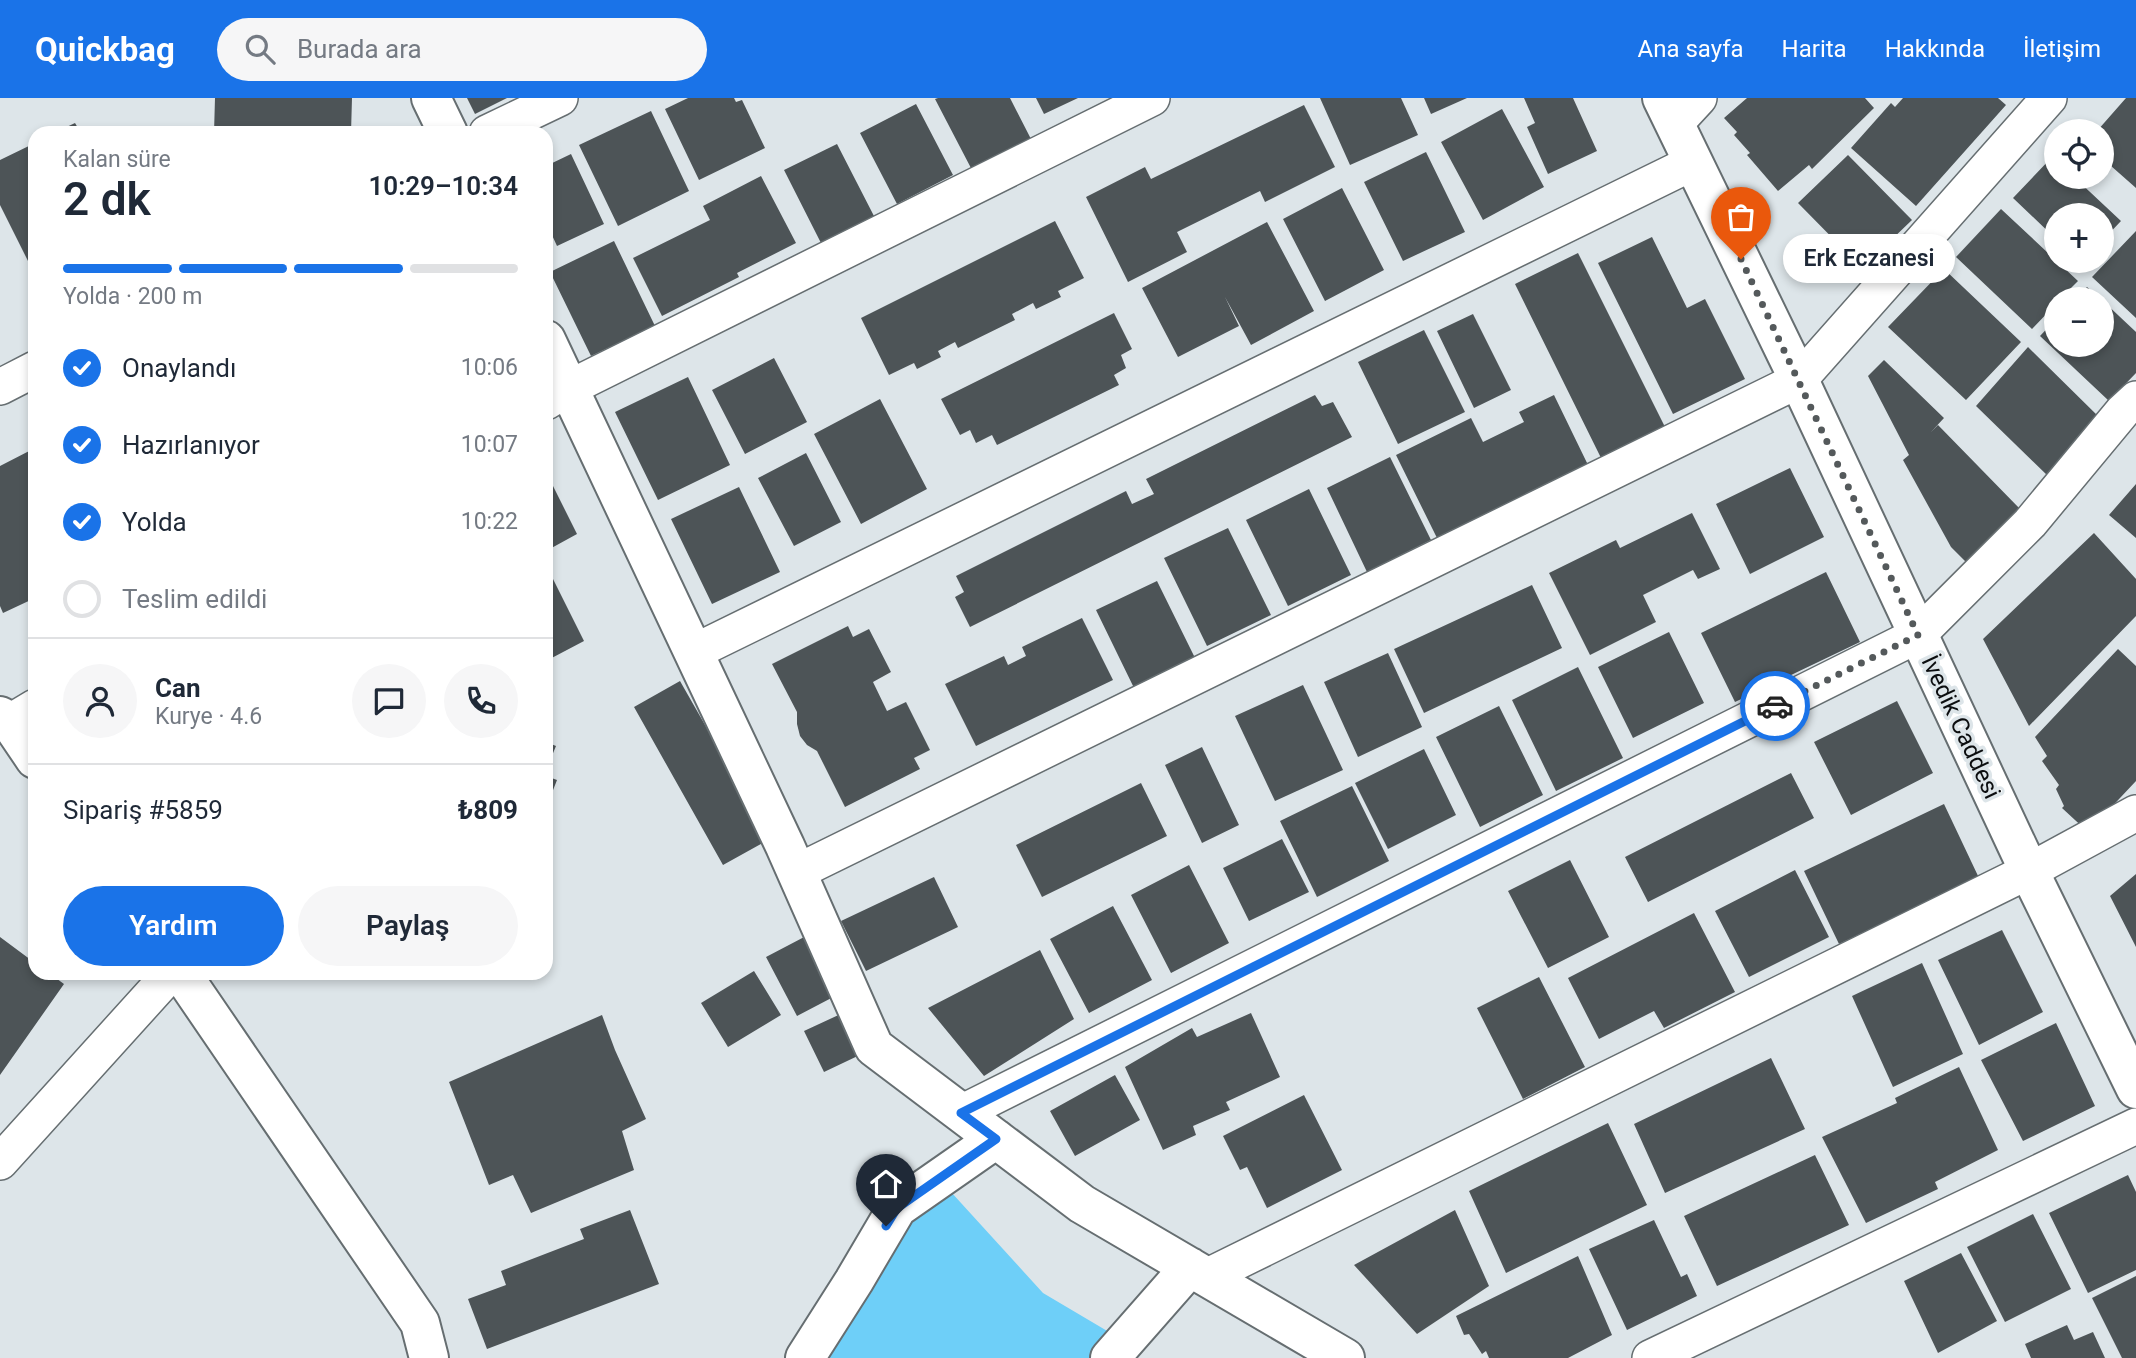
<!DOCTYPE html>
<html lang="tr">
<meta charset="utf-8">
<style>
body{margin:0;font-family:Roboto,sans-serif;background:#f6f6f7;color:#1f2937;height:100vh;display:flex;flex-direction:column;font-size:26px;white-space:nowrap}
*{box-sizing:border-box;margin:0}
p{font-size:23px;color:#747a83}
.icon{flex:none;width:38px;height:38px;fill:none;stroke:currentColor;stroke-width:2;stroke-linecap:round;stroke-linejoin:round}
.map{position:relative;flex:1;overflow:hidden}
.panel{position:absolute;left:28px;top:28px;width:525px;height:854px;display:flex;flex-direction:column;background:#fff;border-radius:21px;box-shadow:0 4px 10px #0003}
.panel>*{flex:none}
.fabs{position:absolute;left:2044px;top:21px;display:grid;gap:14px}
.fabs a{display:grid;place-items:center;width:70px;height:70px;border-radius:50%;background:#fff;box-shadow:0 4px 10px #0003;font-size:35px}
.pin{position:absolute;display:grid;place-items:center;width:60px;height:60px;color:#fff;margin:-72px -30px;border-radius:50% 50% 50% 0;rotate:-45deg;box-shadow:0 0 7px #0007}
.pin .icon{rotate:45deg}
.courier{position:absolute;display:grid;place-items:center;width:70px;height:70px;margin:-35px;border:5px solid #1a73e8;border-radius:50%;background:#fff;color:#222;box-shadow:0 2px 9px #0007}
.bubble{position:absolute;height:49px;border-radius:24px;background:#fff;box-shadow:0 4px 10px #0003;font-size:23px;font-weight:600;line-height:49px;text-align:center}
.headline em{font-style:normal;font-weight:600}
.headline div{display:flex;flex-direction:column-reverse}
.headline{display:flex;align-items:center;justify-content:space-between;height:119px;padding:0 35px}
h1{font-size:46px;font-weight:600;line-height:52px}
.bar{display:grid;grid-template-columns:repeat(4,1fr);gap:10px 7px;align-content:center;height:84px;padding:0 35px}
.bar i{height:9px;border-radius:5px;background:#e0e1e3}
.bar .current{background:#1a73e8}
.bar p{grid-column:span 4}
.line{display:flex;align-items:center;gap:18px;padding:0 35px;border-top:2px solid #e0e1e3}
.line div{flex:1}
.round{display:grid;place-items:center;flex:none;width:74px;height:74px;border-radius:37px;background:#f6f6f7}
ol{padding:0 35px;list-style:none}
li{display:flex;align-items:center;gap:21px;height:77px}
li p{margin-inline-start:auto}
li .icon{padding:7px;border-radius:50%;background:#1a73e8;color:#fff;stroke-width:4}
li:last-child{color:#747a83}
li i{width:38px;height:38px;border:4px solid #e0e1e3;border-radius:50%}
.button{display:flex;gap:14px;margin-top:auto;padding:14px 35px}
.button a{flex:1;height:80px;border-radius:42px;background:#1a73e8;color:#fff;font-size:28px;font-weight:600;line-height:80px;text-align:center}
.button a+a{background:#f6f6f7;color:#1f2937}
header{display:flex;align-items:center;gap:42px;box-sizing:border-box;height:98px;padding:0 35px;background:#1a73e8;color:#fff}
header strong{font-size:33px}
nav{display:flex;gap:38px;margin-inline-start:auto;font-size:24px}
.search{width:490px;height:63px;background:#f6f6f7;display:flex;align-items:center;gap:18px;box-sizing:border-box;padding:0 24px;border-radius:38px;color:#747a83;font-size:26px}
.map>svg:first-child{display:block}
</style>
<header>
<strong>Quickbag</strong>
<div class="search"><svg class="icon" aria-label="search" viewBox="0 0 24 24"><circle cx="10" cy="10" r="6"/><path d="M15 15l6 6"/></svg>Burada ara</div>
<nav><a>Ana sayfa</a><a>Harita</a><a>Hakkında</a><a>İletişim</a></nav>
</header>
<div class="map">
<svg width="2136" height="1260" viewBox="0 0 2136 1260">
<rect width="100%" height="100%" fill="#dde5e9"/>
<path fill="#6ecff8" d="M951,1094L1043,1195L1114,1237L1092,1260H824L904,1127Z"/>
<path fill="#4d5457" d="M215,0H352L351,35H214Z
M467,0H507L475,16Z
M688,0H734L736,4L742,2L765,50L699,82L665,11Z
M938,0H1010L1032,43L972,72L935,1Z
M1036,0H1078L1044,16Z
M1320,0H1401L1418,37L1350,67Z
M1424,0H1467L1431,16Z
M1524,0H1573L1597,53L1548,76L1527,29L1535,25Z
M1747,0H1865L1874,10L1812,71L1809,67L1778,93L1747,57L1750,55L1734,37L1737,34L1724,20Z
M1903,0H1998L2006,7L1916,108L1851,50L1891,5L1895,9Z
M2126,0H2136V90L2102,60V33H2097Z
M916,6L953,77L897,106L860,35Z
M1304,7L1335,69L1265,104L1260,93L1177,134L1187,154L1128,184L1086,99L1145,69L1151,81Z
M1502,11L1544,89L1483,122L1441,44Z
M651,13L689,93L618,128L579,47Z
M75,25L81,35H54Z
M35,45V177L0,107V62Z
M837,46L875,120L822,147L784,72Z
M1426,54L1465,134L1403,163L1364,84Z
M571,56L604,126L557,148L546,124V68Z
M1848,57L1912,122L1862,170L1798,105Z
M2053,58L2056,61V79H2074L2121,123L2102,143V117H2056V141L2013,100Z
M761,78L796,145L737,175L739,179L662,218L633,160L710,122L703,108Z
M1342,90L1384,172L1325,203L1283,121Z
M2001,111L2078,183L2060,201H2056V206L2032,231L1956,159Z
M1055,123L1084,180L1058,193L1061,199L1036,211L1033,205L1012,216L1015,222L958,250L955,244L938,253L941,259L917,271L914,265L889,277L861,220Z
M1267,124L1314,213L1251,247L1225,199L1239,228L1178,259L1142,190Z
M2136,133V220L2092,179Z
M1652,139L1687,210L1705,201L1745,281L1673,316L1598,165Z
M614,143L655,228L591,258L550,174Z
M1578,155L1668,335L1604,366L1515,186Z
M1944,171L2021,244L1966,302L1888,229Z
M2087,189L2101,201H2075Z
M2102,202L2136,234V275L2109,303L2040,238L2056,221V247H2102Z
M1114,215L1132,251L1121,257L1126,270L1114,277L1119,287L997,347L992,337L976,345L970,332L960,337L941,301Z
M1473,216L1511,292L1474,310L1437,233Z
M1424,232L1465,314L1398,346L1358,264Z
M2028,249L2100,320L2048,378L1976,308Z
M774,260L807,324L745,356L712,292Z
M1884,262L1944,320L1931,334L1938,327L2020,411L1966,464L1951,449L1903,362L1909,357L1868,278Z
M688,279L730,367L658,402L615,314Z
M1315,297L1322,308L1333,304L1352,339L970,529L955,499L964,494L956,478L1126,393L1132,406L1154,396L1146,381Z
M1554,297L1588,367L1437,440L1396,357L1471,320L1483,344L1524,324L1519,314Z
M880,301L927,391L861,426L814,336Z
M35,350V500L3,515L0,508V368Z
M806,355L841,424L794,448L758,380Z
M1390,359L1431,442L1367,474L1327,390Z
M1790,370L1824,439L1750,476L1716,406Z
M546,374L577,436L546,453Z
M2136,386V440L2109,417Z
M739,389L780,474L712,506L671,421Z
M1309,391L1351,477L1288,508L1246,422Z
M1692,415L1720,471L1698,481L1693,472L1643,497L1656,524L1590,557L1549,475L1616,442L1620,450Z
M1228,430L1271,517L1207,548L1164,460Z
M2094,435L2136,481V518L2029,628L1983,541Z
M546,467L584,543L546,563Z
M1826,474L1860,544L1735,604L1701,535Z
M1157,483L1196,562L1135,592L1096,512Z
M1532,487L1562,550L1424,615L1394,551Z
M1082,520L1113,582L976,648L945,586L1004,558L1008,567L1026,558L1022,549Z
M848,528L853,539L869,531L891,574L873,584L887,613L906,604L930,652L914,660L920,671L845,709L817,653L807,647L800,638L797,626V614L772,566Z
M1669,534L1704,605L1633,640L1598,569Z
M2118,551L2136,568V683L2088,734L2062,710L2064,708L2056,691L2059,687L2042,663L2047,658L2035,639Z
M1388,555L1422,629L1358,659L1324,584Z
M1578,569L1623,660L1556,693L1512,602Z
M680,583L770,741L723,767L634,609Z
M1303,587L1343,672L1275,703L1235,618Z
M1897,603L1933,675L1851,717L1814,644Z
M1499,608L1543,697L1480,729L1436,639Z
M546,644L556,648L546,672Z
M1202,649L1239,727L1202,745L1165,667Z
M1424,651L1456,717L1388,751L1355,685Z
M1791,675L1814,720L1648,804L1625,759Z
M546,678L557,682L546,710Z
M1141,685L1167,738L1042,799L1016,747Z
M1352,688L1389,763L1317,799L1280,723Z
M1944,706L1979,780L1839,846L1804,773Z
M1282,741L1309,794L1249,823L1223,770Z
M1570,762L1609,839L1548,870L1508,793Z
M1189,767L1229,845L1171,875L1131,797Z
M1795,772L1829,839L1749,879L1715,813Z
M2136,776V849L2110,798Z
M934,779L958,829L866,873L841,823Z
M1113,808L1152,882L1089,915L1050,841Z
M1694,815L1735,894L1664,930L1654,913L1599,941L1568,880Z
M2002,832L2043,914L1979,947L1938,862Z
M808,837L839,896L797,918L766,859Z
M0,839L35,865V875H49L64,886L0,977Z
M1040,852L1074,921L984,978L928,910Z
M1922,865L1963,956L1893,989L1852,898Z
M754,873L781,917L728,949L701,905Z
M1539,879L1585,969L1523,1001L1477,910Z
M845,914L864,955L824,974L804,933Z
M1251,915L1280,979L1226,1004L1230,1012L1193,1028L1196,1037L1163,1052L1125,969L1192,930L1197,939Z
M602,917L615,952L646,1021L622,1033L634,1072L531,1115L513,1077L489,1087L449,984Z
M2056,925L2095,1008L2023,1043L1981,962Z
M1771,960L1805,1031L1665,1095L1634,1026Z
M1959,969L1998,1052L1935,1084L1938,1091L1866,1125L1822,1039L1897,1005L1895,1000Z
M1115,977L1140,1022L1075,1058L1050,1013Z
M1304,997L1342,1072L1267,1110L1247,1069L1240,1072L1223,1038Z
M1608,1025L1647,1107L1506,1175L1469,1093Z
M1815,1057L1849,1127L1717,1188L1684,1118Z
M2128,1077L2136,1094V1172L2088,1195L2049,1115Z
M630,1112L659,1186L487,1251L468,1201L506,1187L501,1173L584,1141L580,1131Z
M1455,1112L1489,1188L1417,1236L1354,1167Z
M2033,1116L2071,1191L2005,1224L1967,1149Z
M1654,1122L1681,1179L1687,1176L1697,1198L1627,1232L1589,1151Z
M1961,1155L1997,1223L1938,1255L1904,1183Z
M1578,1158L1612,1237L1568,1260H1489L1486,1253L1482,1256L1469,1236L1464,1237L1456,1218Z
M2136,1178V1260H2122L2092,1200Z
M2067,1227L2074,1242L2093,1234L2105,1260H2031L2025,1246Z"/>
<g fill="none" stroke-linecap="round" stroke-linejoin="round">
<defs>
<path id="street" d="M1675,26L1699,0
M487,35L560,0
M0,289L35,271
M546,304L569,290L1152,0
M694,554L1694,64
M10,624L35,609
M797,774L1799,282L2049,0
M961,1015L1918,537L2030,425L2123,313L2136,301
M0,1064L171,875
M1206,1179L2029,773L2136,715
M1650,1260L2136,1028"/>
<path id="secondary" d="M431,0L448,35
M1662,0L1799,282L2029,773L2136,991
M546,242L785,748L874,949L1082,1106L1345,1260
M0,618L10,624L35,661
M181,875L420,1225L429,1260
M805,1260L854,1183L897,1110L996,1041
M1110,1260L1190,1169"/>
</defs>
<use href="#street" stroke="#666e71" stroke-width="38"/>
<use href="#secondary" stroke="#666e71" stroke-width="42"/>
<use href="#street" stroke="#fff" stroke-width="35"/>
<use href="#secondary" stroke="#fff" stroke-width="38"/>
</g>
<g fill="none" stroke-linecap="round" stroke-linejoin="round">
<path stroke="#54595b" stroke-width="7" stroke-dasharray="0 12.6" d="M1741,161L1918,537L1775,608"/>
<path stroke="#1a73e8" stroke-width="9" d="M886,1128L897,1110L996,1041L961,1015L1775,608"/>
</g>
<g text-anchor="middle" stroke-width="7" stroke-linejoin="round" paint-order="stroke">
<g font-size="24" fill="#0b0d0f" stroke="#dde5e9">
<text transform="translate(1961 629) rotate(65)" y="8">İvedik Caddesi</text>
</g>
</g>
</svg>
<div class="fabs">
<a><svg class="icon" aria-label="locate" viewBox="0 0 24 24"><circle cx="12" cy="12" r="6"/><path d="M12 2v4M12 18v4M2 12h4M18 12h4"/></svg></a>
<a>+</a>
<a>−</a>
</div>
<div class="pin" style="left:1741px;top:161px;background:#ea580c"><svg class="icon" aria-label="bag" viewBox="0 0 24 24"><path d="M5 8h14l-1 12H6zM9 8a3 3 0 0 1 6 0"/></svg></div>
<div class="pin" style="left:886px;top:1128px;background:#1f2937"><svg class="icon" aria-label="home" viewBox="0 0 24 24"><path d="M3 11l9-7 9 7M6 9v11h12V9"/></svg></div>
<div class="courier" style="left:1775px;top:608px"><svg class="icon" aria-label="car" viewBox="0 0 24 24"><path d="M5 17H2v-5l4-1 3-4h7l3 4 3 1v5h-3M9 17h6M6 11h13"/><circle cx="7" cy="17" r="2"/><circle cx="17" cy="17" r="2"/></svg></div>
<div class="bubble" style="left:1783px;top:136px;width:172px">Erk Eczanesi</div>
<section class="panel">
<div class="headline"><div><h1>2 dk</h1><p>Kalan süre</p></div><em>10:29–10:34</em></div>
<div class="bar"><i class="current"></i><i class="current"></i><i class="current"></i><i></i><p>Yolda · 200 m</p></div>
<ol>
<li><svg class="icon" aria-label="check" viewBox="0 0 24 24"><path d="M5 12l5 5 9-10"/></svg>Onaylandı<p>10:06</p></li>
<li><svg class="icon" aria-label="check" viewBox="0 0 24 24"><path d="M5 12l5 5 9-10"/></svg>Hazırlanıyor<p>10:07</p></li>
<li><svg class="icon" aria-label="check" viewBox="0 0 24 24"><path d="M5 12l5 5 9-10"/></svg>Yolda<p>10:22</p></li>
<li><i></i>Teslim edildi</li>
</ol>
<div class="line" style="height:126px"><a class="round"><svg class="icon" aria-label="person" viewBox="0 0 24 24"><circle cx="12" cy="8" r="4"/><path d="M4 21q1-7 8-7t8 7"/></svg></a><div><b>Can</b><p>Kurye · 4.6</p></div><a class="round"><svg class="icon" aria-label="chat" viewBox="0 0 24 24"><path d="M4 5h16v11H9l-5 4z"/></svg></a><a class="round"><svg class="icon" aria-label="phone" viewBox="0 0 24 24"><path d="M5 4h4l2 5-3 2q2 4 5 5l2-3 5 2v4C11 20 4 13 5 4z"/></svg></a></div>
<div class="line" style="height:91px"><div>Sipariş #5859</div><b>₺809</b></div>
<div class="button"><a>Yardım</a><a>Paylaş</a></div>
</section>
</div>
